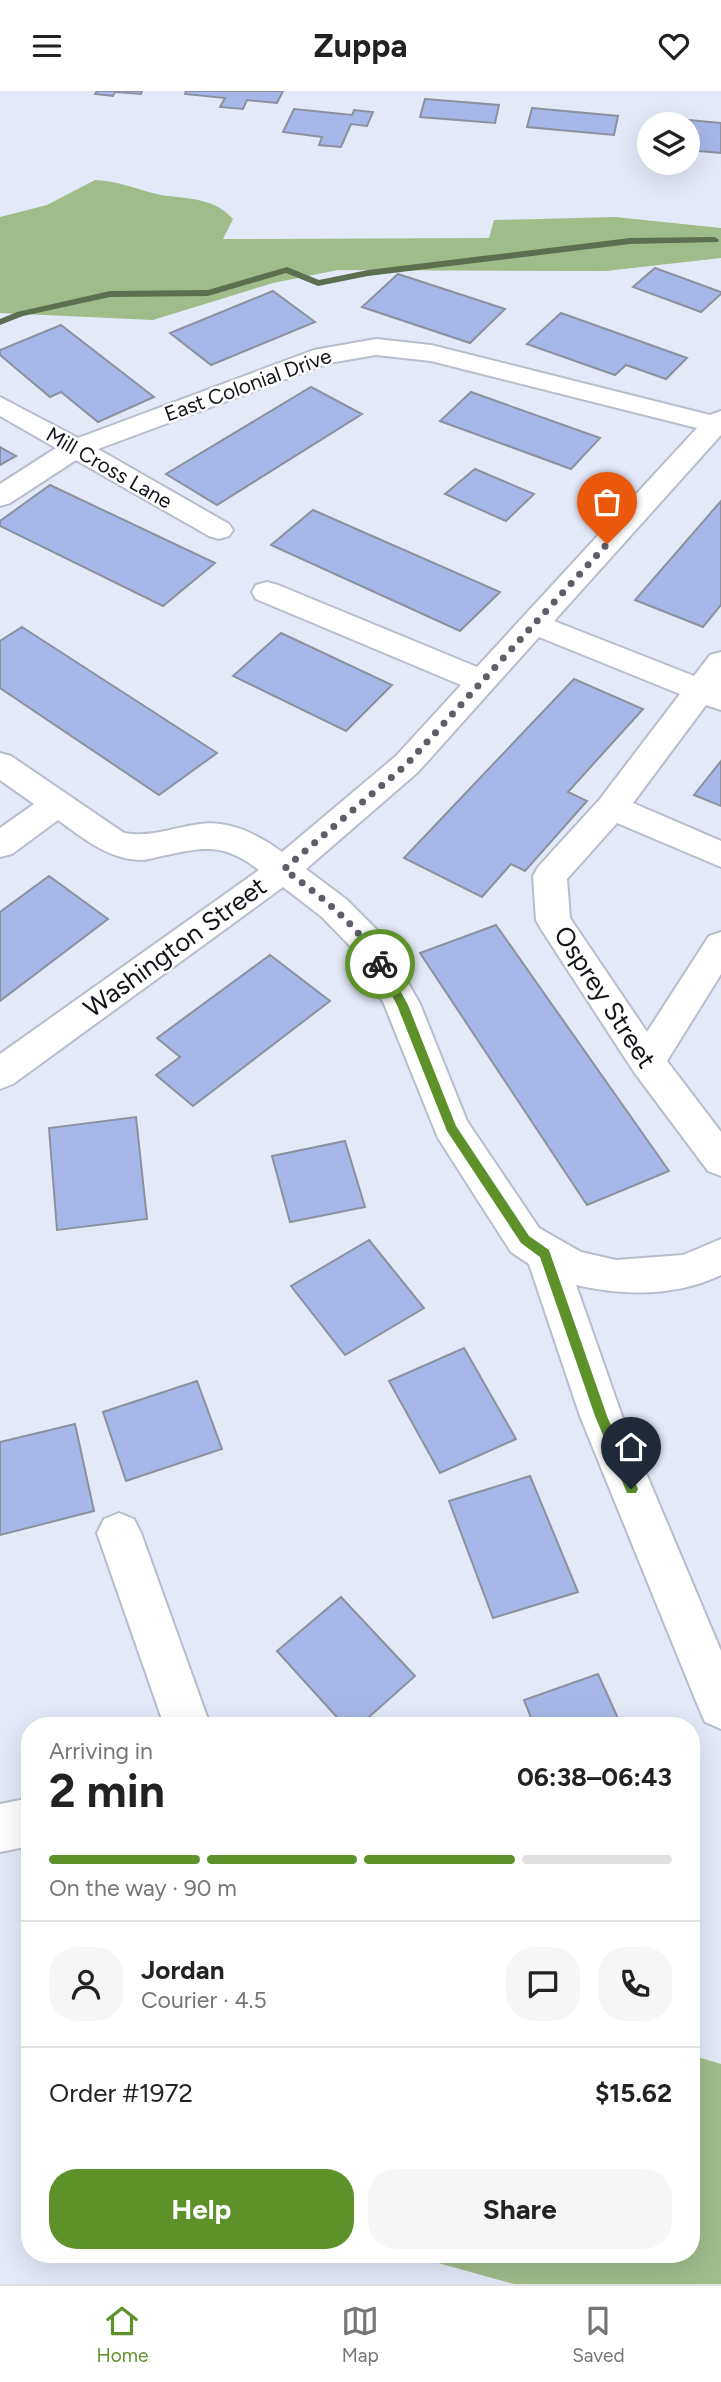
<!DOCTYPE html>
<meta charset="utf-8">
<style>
body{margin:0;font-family:Figtree,sans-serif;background:#f6f6f6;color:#222;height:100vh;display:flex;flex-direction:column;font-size:26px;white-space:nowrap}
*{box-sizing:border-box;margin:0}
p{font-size:23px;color:#767676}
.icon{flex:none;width:38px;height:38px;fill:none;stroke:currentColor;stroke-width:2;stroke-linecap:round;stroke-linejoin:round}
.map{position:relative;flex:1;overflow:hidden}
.side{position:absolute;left:21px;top:1626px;width:679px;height:546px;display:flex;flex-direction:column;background:#fff;border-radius:28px;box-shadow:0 7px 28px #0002}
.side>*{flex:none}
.tools{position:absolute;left:637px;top:21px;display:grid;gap:14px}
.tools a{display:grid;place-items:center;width:63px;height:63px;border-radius:50%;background:#fff;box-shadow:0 7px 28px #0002;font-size:35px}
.pin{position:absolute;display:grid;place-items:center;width:60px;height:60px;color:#fff;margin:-72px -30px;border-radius:50% 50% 50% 0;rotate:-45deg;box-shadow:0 0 7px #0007}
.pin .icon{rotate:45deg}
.courier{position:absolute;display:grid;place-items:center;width:70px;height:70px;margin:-35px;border:5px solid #5d912a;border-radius:50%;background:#fff;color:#222;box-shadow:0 2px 9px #0007}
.overview em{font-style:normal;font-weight:700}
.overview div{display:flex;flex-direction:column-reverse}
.overview{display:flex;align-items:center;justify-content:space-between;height:119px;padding:0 28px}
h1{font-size:46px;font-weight:700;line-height:52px}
.bar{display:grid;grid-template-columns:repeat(4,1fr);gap:10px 7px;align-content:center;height:84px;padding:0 28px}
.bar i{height:9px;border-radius:5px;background:#e0e0e0}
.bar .selected{background:#5d912a}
.bar p{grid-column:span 4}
.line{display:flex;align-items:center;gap:18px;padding:0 28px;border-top:2px solid #e0e0e0}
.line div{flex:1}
.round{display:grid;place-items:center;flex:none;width:74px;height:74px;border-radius:28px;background:#f6f6f6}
.button{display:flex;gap:14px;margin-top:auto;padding:14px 28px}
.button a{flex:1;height:80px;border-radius:28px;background:#5d912a;color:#fff;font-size:28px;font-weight:700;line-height:80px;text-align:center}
.button a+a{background:#f6f6f6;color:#222}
header{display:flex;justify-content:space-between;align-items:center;height:91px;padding:0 28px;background:#fff;font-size:32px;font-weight:700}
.menu{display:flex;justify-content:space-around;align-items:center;height:98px;border-top:2px solid #e0e0e0;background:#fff;font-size:19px;color:#767676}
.menu a{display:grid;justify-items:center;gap:4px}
.menu .selected{color:#5d912a}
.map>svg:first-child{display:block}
</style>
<header><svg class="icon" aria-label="menu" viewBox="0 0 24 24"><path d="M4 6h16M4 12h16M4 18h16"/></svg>Zuppa<svg class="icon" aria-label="heart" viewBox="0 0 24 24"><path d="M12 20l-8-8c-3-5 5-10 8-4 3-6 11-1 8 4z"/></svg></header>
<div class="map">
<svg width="721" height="2193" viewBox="0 0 721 2193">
<rect width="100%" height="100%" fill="#e4e9f8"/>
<path fill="#a0bc8b" d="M95,89C119,90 138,99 161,104C186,108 214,106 233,128L223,148L489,147L494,129L615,126L721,137V167L606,180L338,179L273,192L153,229L0,222V126L47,114Z
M691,1964L721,1973V2193H514L406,2163H691Z"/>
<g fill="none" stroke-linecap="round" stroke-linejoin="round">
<path fill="#5c6f50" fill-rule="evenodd" d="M715,146L719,149L718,151L630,153L368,185L318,195L286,182L208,205L110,206L23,225L0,234V228L17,221L110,200L208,199L287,176L319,189L368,179L630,147Z"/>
</g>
<path fill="#a7b7e9" stroke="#8c919e" stroke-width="2" d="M97,0H142L141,3L115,1L113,5L95,3Z
M186,0H283L277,12L247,9L243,18L220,16L225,7L185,3Z
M425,8L499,14L495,32L420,26Z
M532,17L618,25L614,44L527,36Z
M294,18L352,24L354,19L373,21L367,35L351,33L341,56L319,54L322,46L283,41Z
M656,26L721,32V62L688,59V33H655Z
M655,177L721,201V203L701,221L633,196Z
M398,183L505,218L470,252L362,216Z
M273,200L315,231L211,274L170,242Z
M561,222L687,267L666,288L626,274L615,284L527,253Z
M61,234L154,306L98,331L61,301L50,306L0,264V259Z
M311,296L362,323L217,414L166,383Z
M471,301L600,347L571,378L440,330Z
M0,356L16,365L0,374Z
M475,378L534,403L506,430L445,403Z
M50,394L215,472L163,515L0,435V430Z
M721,410V514L703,536L635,509Z
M313,419L500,501L460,540L271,454Z
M22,536L217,662L159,704L0,597V550Z
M281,542L392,594L346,640L233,585Z
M574,588L643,618L568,701L587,710L525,780L511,773L482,806L404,767Z
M721,670V715L694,704Z
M49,785L108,828L0,910V821Z
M496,834L669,1080L587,1114L420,862Z
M270,864L330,910L193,1015L156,984L180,966L157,947Z
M136,1026L147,1128L57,1139L49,1037Z
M345,1050L365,1116L290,1131L272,1065Z
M369,1149L424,1217L345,1264L291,1195Z
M464,1257L516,1348L440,1382L389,1290Z
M197,1290L222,1358L126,1390L103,1321Z
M75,1333L94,1420L0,1444V1351Z
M530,1385L578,1501L493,1527L449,1410Z
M341,1506L415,1585L360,1634H344L277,1560Z
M598,1583L621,1634H534L524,1609Z"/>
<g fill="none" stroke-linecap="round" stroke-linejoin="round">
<defs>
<path id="minor" d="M376,248L431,254L710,324L721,320V344L554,530L694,585L710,564L721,561V619L706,614L633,712L721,750V776L617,732L567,788L570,827L647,941L709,845L721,841V883L667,970L721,1041V1085L708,1080L634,981L541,838L536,829L533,785L538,776L600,708L680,603L539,546L418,681L306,778L346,808L380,842L420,913L467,1030L539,1137L581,1161L616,1169L683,1164L721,1148V1184C675,1206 625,1205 576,1194L622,1325L721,1560V1638L705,1631L698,1615L580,1325L529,1173L511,1161L438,1047L384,913L355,860L322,826L283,796L13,993L0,998V963L259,779C225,753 207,755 167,764C159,765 149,769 140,769C108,768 83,747 58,729L12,763L0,766V737L34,713L0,689V662L11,665L124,742C151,747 174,736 200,733C230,729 259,744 282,761L396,665L461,594L256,508L252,501L256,494L267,491L278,494L477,576L697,337L431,270L376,264L329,272L98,358L229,433L233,439L229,445L219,448L209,445L76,369L10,412L0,415V393L56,357L0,325V306L78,347L314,259Z
M119,1422L134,1428L141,1442L210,1634H164L97,1442L104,1428Z
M30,1707V1755L0,1761V1713Z"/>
</defs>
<use href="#minor" stroke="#b8bdcb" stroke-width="4"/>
<use href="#minor" fill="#fff" fill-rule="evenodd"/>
</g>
<path fill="#5d912a" d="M376,870H384L408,914L456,1035L529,1145L549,1159L607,1325L638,1398L636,1402H627L595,1325L540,1166L521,1152L447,1040L397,914L375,873Z"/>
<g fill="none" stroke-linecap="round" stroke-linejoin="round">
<path stroke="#5c5f68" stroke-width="7" stroke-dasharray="0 12.6" d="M380,873C357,832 321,806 284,778L407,673L607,453"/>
</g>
<g text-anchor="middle" stroke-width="5" stroke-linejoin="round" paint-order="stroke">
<g font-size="21" fill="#13151a" stroke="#fff">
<text transform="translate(248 294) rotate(-20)" y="7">East Colonial Drive</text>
<text transform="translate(109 377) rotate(30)" y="7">Mill Cross Lane</text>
</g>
<g font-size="26" fill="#13151a" stroke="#fff">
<text transform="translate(175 856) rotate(-36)" y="9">Washington Street</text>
<text transform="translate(605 906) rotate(57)" y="9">Osprey Street</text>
</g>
</g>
</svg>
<div class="tools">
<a><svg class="icon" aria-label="layers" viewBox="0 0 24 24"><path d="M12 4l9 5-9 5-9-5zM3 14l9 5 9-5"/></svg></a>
</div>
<div class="pin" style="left:607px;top:453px;background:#ea580c"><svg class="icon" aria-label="bag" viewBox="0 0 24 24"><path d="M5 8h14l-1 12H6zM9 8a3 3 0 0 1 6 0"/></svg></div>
<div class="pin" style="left:631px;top:1398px;background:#1f2937"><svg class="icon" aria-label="home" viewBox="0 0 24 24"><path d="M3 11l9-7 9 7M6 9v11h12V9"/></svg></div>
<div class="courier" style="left:380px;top:873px"><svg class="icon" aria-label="bike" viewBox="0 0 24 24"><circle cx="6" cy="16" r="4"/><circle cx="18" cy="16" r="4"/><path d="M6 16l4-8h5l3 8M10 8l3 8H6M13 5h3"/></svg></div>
<section class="side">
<div class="overview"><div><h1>2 min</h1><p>Arriving in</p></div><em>06:38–06:43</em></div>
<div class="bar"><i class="selected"></i><i class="selected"></i><i class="selected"></i><i></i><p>On the way · 90 m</p></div>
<div class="line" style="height:126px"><a class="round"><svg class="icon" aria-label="person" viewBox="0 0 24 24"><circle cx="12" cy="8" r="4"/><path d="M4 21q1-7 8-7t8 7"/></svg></a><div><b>Jordan</b><p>Courier · 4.5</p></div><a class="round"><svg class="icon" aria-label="chat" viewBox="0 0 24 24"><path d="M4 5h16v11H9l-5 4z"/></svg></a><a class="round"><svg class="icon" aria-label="phone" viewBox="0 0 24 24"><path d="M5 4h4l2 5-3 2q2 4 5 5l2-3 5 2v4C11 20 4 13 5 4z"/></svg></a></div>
<div class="line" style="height:91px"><div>Order #1972</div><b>$15.62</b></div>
<div class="button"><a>Help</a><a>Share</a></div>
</section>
</div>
<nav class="menu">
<a class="selected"><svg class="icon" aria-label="home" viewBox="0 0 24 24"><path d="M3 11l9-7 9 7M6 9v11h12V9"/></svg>Home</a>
<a><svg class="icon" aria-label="map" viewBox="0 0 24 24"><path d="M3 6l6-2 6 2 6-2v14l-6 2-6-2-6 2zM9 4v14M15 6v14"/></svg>Map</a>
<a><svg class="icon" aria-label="saved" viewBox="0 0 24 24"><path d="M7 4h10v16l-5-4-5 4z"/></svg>Saved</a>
</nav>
